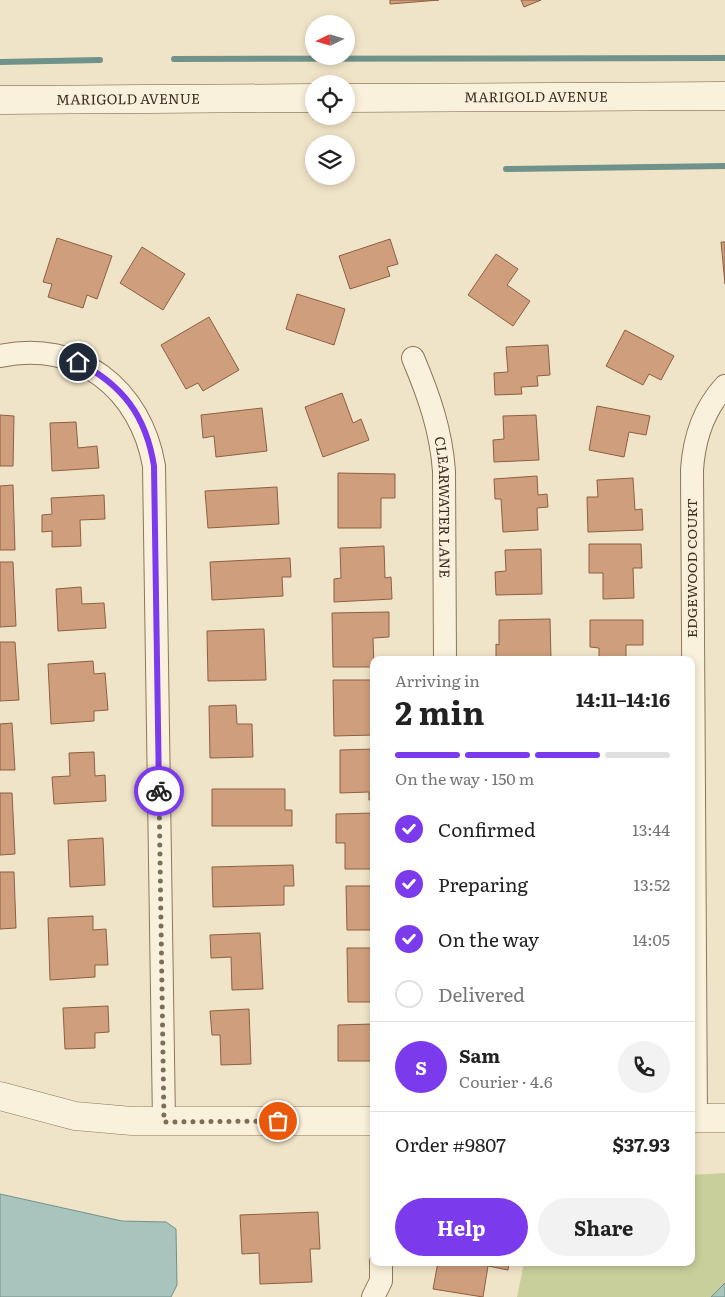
<!DOCTYPE html>
<meta charset="utf-8">
<style>
body{margin:0;font-family:Literata,serif;background:#f2f2f2;color:#222;height:100vh;display:flex;flex-direction:column;font-size:19px;white-space:nowrap}
*{box-sizing:border-box;margin:0}
p{font-size:16px;color:#767676}
.icon{flex:none;width:28px;height:28px;fill:none;stroke:currentColor;stroke-width:2;stroke-linecap:round;stroke-linejoin:round}
.map{position:relative;flex:1;overflow:hidden}
.side{position:absolute;left:370px;top:656px;width:325px;height:610px;display:flex;flex-direction:column;background:#fff;border-radius:10px;box-shadow:0 2px 8px #0003}
.side>*{flex:none}
.needle{width:32px;rotate:265deg}
.fabs{position:absolute;left:305px;top:15px;display:grid;gap:10px}
.fabs a{display:grid;place-items:center;width:50px;height:50px;border-radius:50%;background:#fff;box-shadow:0 2px 8px #0003;font-size:25px}
.pin{position:absolute;display:grid;place-items:center;width:42px;height:42px;color:#fff;margin:-21px;border:2px solid #fff;border-radius:50%;box-shadow:0 1px 5px #0007}
.courier{position:absolute;display:grid;place-items:center;width:50px;height:50px;margin:-25px;border:4px solid #7c3aed;border-radius:50%;background:#fff;color:#222;box-shadow:0 1px 6px #0007}
.headline em{font-style:normal;font-weight:700}
.headline div{display:flex;flex-direction:column-reverse}
.headline{display:flex;align-items:center;justify-content:space-between;height:85px;padding:0 25px}
h1{font-size:32px;font-weight:700;line-height:38px}
.bar{display:grid;grid-template-columns:repeat(4,1fr);gap:8px 5px;align-content:center;height:60px;padding:0 25px}
.bar i{height:6px;border-radius:4px;background:#e0e0e0}
.bar .active{background:#7c3aed}
.bar p{grid-column:span 4}
.line{display:flex;align-items:center;gap:12px;padding:0 25px;border-top:1px solid #e0e0e0}
.line div{flex:1}
.round{display:grid;place-items:center;flex:none;width:52px;height:52px;border-radius:26px;background:#f2f2f2}
ol{padding:0 25px;list-style:none}
li{display:flex;align-items:center;gap:15px;height:55px}
li p{margin-inline-start:auto}
li .icon{padding:5px;border-radius:50%;background:#7c3aed;color:#fff;stroke-width:4}
li:last-child{color:#767676}
li i{width:28px;height:28px;border:2px solid #e0e0e0;border-radius:50%}
.button{display:flex;gap:10px;margin-top:auto;padding:10px 25px}
.button a{flex:1;height:58px;border-radius:30px;background:#7c3aed;color:#fff;font-size:20px;font-weight:700;line-height:58px;text-align:center}
.button a+a{background:#f2f2f2;color:#222}
.map>svg:first-child{display:block}
</style>
<div class="map">
<svg width="725" height="1297" viewBox="0 0 725 1297">
<rect width="100%" height="100%" fill="#f0e4c8"/>
<path fill="#c9cf9b" d="M725,1173V1297H517L524,1263L691,1262V1175Z"/>
<path fill="#a9c4bc" stroke="#6f938a" d="M0,1194L122,1221L166,1222L176,1229L177,1285L171,1297H0Z
M725,1283V1297H711Z"/>
<g fill="none" stroke-linecap="round" stroke-linejoin="round">
<path stroke="#6f938a" stroke-width="6" d="M174,59L725,58
M0,62L100,60
M506,169L725,166"/>
</g>
<path fill="#cf9f7d" stroke="#8d5f41" d="M390,0H439L390,4Z
M521,0H541L524,7Z
M57,238L112,256L97,299L87,295L83,308L48,297L52,284L43,282Z
M390,239L398,264L387,267L390,276L350,289L339,256Z
M721,242H725V284Z
M142,247L185,274L163,310L120,283Z
M496,254L518,269L507,285L530,301L513,326L468,295Z
M297,294L345,309L334,345L286,329Z
M209,317L239,370L203,391L198,383L186,389L161,345Z
M625,330L674,356L661,380L649,374L643,385L606,366Z
M548,345L550,375L537,376L538,386L521,387L522,394L495,395L494,373L508,372L506,347Z
M342,393L353,423L361,419L369,440L323,457L305,407Z
M597,406L650,416L646,435L629,432L624,457L589,450Z
M262,408L267,451L216,457L214,436L203,438L201,415Z
M0,415L14,416L13,466H0Z
M536,415L539,460L494,462L493,440L504,439L503,416Z
M76,422L78,448L97,446L99,468L52,471L50,423Z
M338,473L395,474V498H381V528H338Z
M537,476L538,495L547,494L548,507L537,508L538,530L503,532L501,499H495L494,479Z
M633,478L635,510L642,509L643,530L588,532L587,497H598L597,480Z
M13,485L15,550H0V486Z
M277,487L279,524L208,528L205,491Z
M104,495L105,519L80,520L81,546L52,547V531L42,532V515L52,514L51,498Z
M589,544H641L642,568H633L634,598L603,599V573H589Z
M384,546L385,578L391,577L392,599L334,602V579L341,578L340,548Z
M541,549L542,594L496,595L495,572L506,571L505,550Z
M290,558L291,577H282L283,596L212,600L210,562Z
M0,562H13L16,626L0,627Z
M81,587L82,604L104,603L106,628L58,631L56,589Z
M389,612V637L373,638L374,667H333L332,613Z
M550,619L551,659L496,660V644L499,645V620Z
M590,620H643V645H626V659H599V648L590,647Z
M264,629L266,680L208,681L207,631Z
M0,642H15L19,700L0,701Z
M93,661L94,674L105,673L108,710L94,711V721L51,724L48,664Z
M333,680H374V735L334,736Z
M236,705L237,724H252L253,757L210,758L209,706Z
M12,723L15,770H0V724Z
M374,749V800H369V792L340,793V750Z
M94,752L95,776L105,775L106,801L54,804L52,777L70,776L69,753Z
M212,789H285V810H292V826H212Z
M0,793H12L15,854L0,855Z
M374,813V869H345V843H336V814Z
M103,838L105,885L70,887L68,840Z
M293,865L294,886H284V905L213,907L212,867Z
M0,872H14L16,928L0,929Z
M346,886H374V930H347Z
M93,916V930L106,929L108,965H95V977L50,980L48,918Z
M260,933L263,989L232,990L231,957L211,958L210,935Z
M347,948H374V1002H348Z
M108,1006L109,1032L95,1033V1048L65,1049L63,1008Z
M249,1009L251,1064L221,1065L220,1035H212L210,1011Z
M374,1024V1061H338V1025Z
M318,1212L320,1249H310L312,1282L260,1284L259,1253L242,1254L240,1215Z
M438,1262H509L508,1270L488,1266L483,1297L433,1289Z"/>
<g fill="none" stroke-linecap="round" stroke-linejoin="round">
<defs>
<g id="minor">
<path d="M0,356C79,339 141,390 154,466L164,1122"/>
<path id="s1" d="M413,358C429,396 441,430 444,471L445,660"/>
<path d="M696,1118L692,470C694,438 703,410 725,386"/>
<path d="M373,1297L381,1281V1262"/>
</g>
<path id="tertiary" d="M0,1096L75,1116L132,1121H374
M691,1118H725"/>
<g id="secondary">
<path id="s2" d="M346,98L725,96"/>
<path id="s3" d="M0,100L314,98"/>
</g>
</defs>
<use href="#minor" stroke="#8d765c" stroke-width="24"/>
<use href="#tertiary" stroke="#8d765c" stroke-width="29"/>
<use href="#secondary" stroke="#6f573f" stroke-width="29"/>
<use href="#minor" stroke="#faf1dc" stroke-width="22"/>
<use href="#tertiary" stroke="#faf1dc" stroke-width="28"/>
<use href="#secondary" stroke="#faf1dc" stroke-width="28"/>
</g>
<g fill="none" stroke-linecap="round" stroke-linejoin="round">
<path stroke="#7c6e5b" stroke-width="5" stroke-dasharray="0 9" d="M159,791L164,1122L278,1121"/>
<path stroke="#7c3aed" stroke-width="6" d="M78,362C123,385 146,416 154,466L159,791"/>
</g>
<g text-anchor="middle" stroke-width="4" stroke-linejoin="round" paint-order="stroke">
<g font-size="14" fill="#3d2e20" stroke="#f7eed8">
<text dy="5" stroke="none"><textPath href="#s2" startOffset="190">MARIGOLD AVENUE</textPath></text>
<text dy="5" stroke="none"><textPath href="#s3" startOffset="128">MARIGOLD AVENUE</textPath></text>
<text dy="5" stroke="none"><textPath href="#s1" startOffset="154">CLEARWATER LANE</textPath></text>
<text transform="translate(692 568) rotate(-90)" y="5">EDGEWOOD COURT</text>
</g>
</g>
</svg>
<div class="fabs">
<a><svg class="needle" viewBox="-14 -14 28 28"><path d="M0-13l5 13h-10z" fill="#e53935"/><path d="M0 13l5-13h-10z" fill="#767676"/></svg></a>
<a><svg class="icon" aria-label="locate" viewBox="0 0 24 24"><circle cx="12" cy="12" r="6"/><path d="M12 2v4M12 18v4M2 12h4M18 12h4"/></svg></a>
<a><svg class="icon" aria-label="layers" viewBox="0 0 24 24"><path d="M12 4l9 5-9 5-9-5zM3 14l9 5 9-5"/></svg></a>
</div>
<div class="pin" style="left:278px;top:1121px;background:#ea580c"><svg class="icon" aria-label="bag" viewBox="0 0 24 24"><path d="M5 8h14l-1 12H6zM9 8a3 3 0 0 1 6 0"/></svg></div>
<div class="pin" style="left:78px;top:362px;background:#1f2937"><svg class="icon" aria-label="home" viewBox="0 0 24 24"><path d="M3 11l9-7 9 7M6 9v11h12V9"/></svg></div>
<div class="courier" style="left:159px;top:791px"><svg class="icon" aria-label="bike" viewBox="0 0 24 24"><circle cx="6" cy="16" r="4"/><circle cx="18" cy="16" r="4"/><path d="M6 16l4-8h5l3 8M10 8l3 8H6M13 5h3"/></svg></div>
<section class="side">
<div class="headline"><div><h1>2 min</h1><p>Arriving in</p></div><em>14:11–14:16</em></div>
<div class="bar"><i class="active"></i><i class="active"></i><i class="active"></i><i></i><p>On the way · 150 m</p></div>
<ol>
<li><svg class="icon" aria-label="check" viewBox="0 0 24 24"><path d="M5 12l5 5 9-10"/></svg>Confirmed<p>13:44</p></li>
<li><svg class="icon" aria-label="check" viewBox="0 0 24 24"><path d="M5 12l5 5 9-10"/></svg>Preparing<p>13:52</p></li>
<li><svg class="icon" aria-label="check" viewBox="0 0 24 24"><path d="M5 12l5 5 9-10"/></svg>On the way<p>14:05</p></li>
<li><i></i>Delivered</li>
</ol>
<div class="line" style="height:90px"><b class="round" style="background:#7c3aed;color:#fff">S</b><div><b>Sam</b><p>Courier · 4.6</p></div><a class="round"><svg class="icon" aria-label="phone" viewBox="0 0 24 24"><path d="M5 4h4l2 5-3 2q2 4 5 5l2-3 5 2v4C11 20 4 13 5 4z"/></svg></a></div>
<div class="line" style="height:65px"><div>Order #9807</div><b>$37.93</b></div>
<div class="button"><a>Help</a><a>Share</a></div>
</section>
</div>
